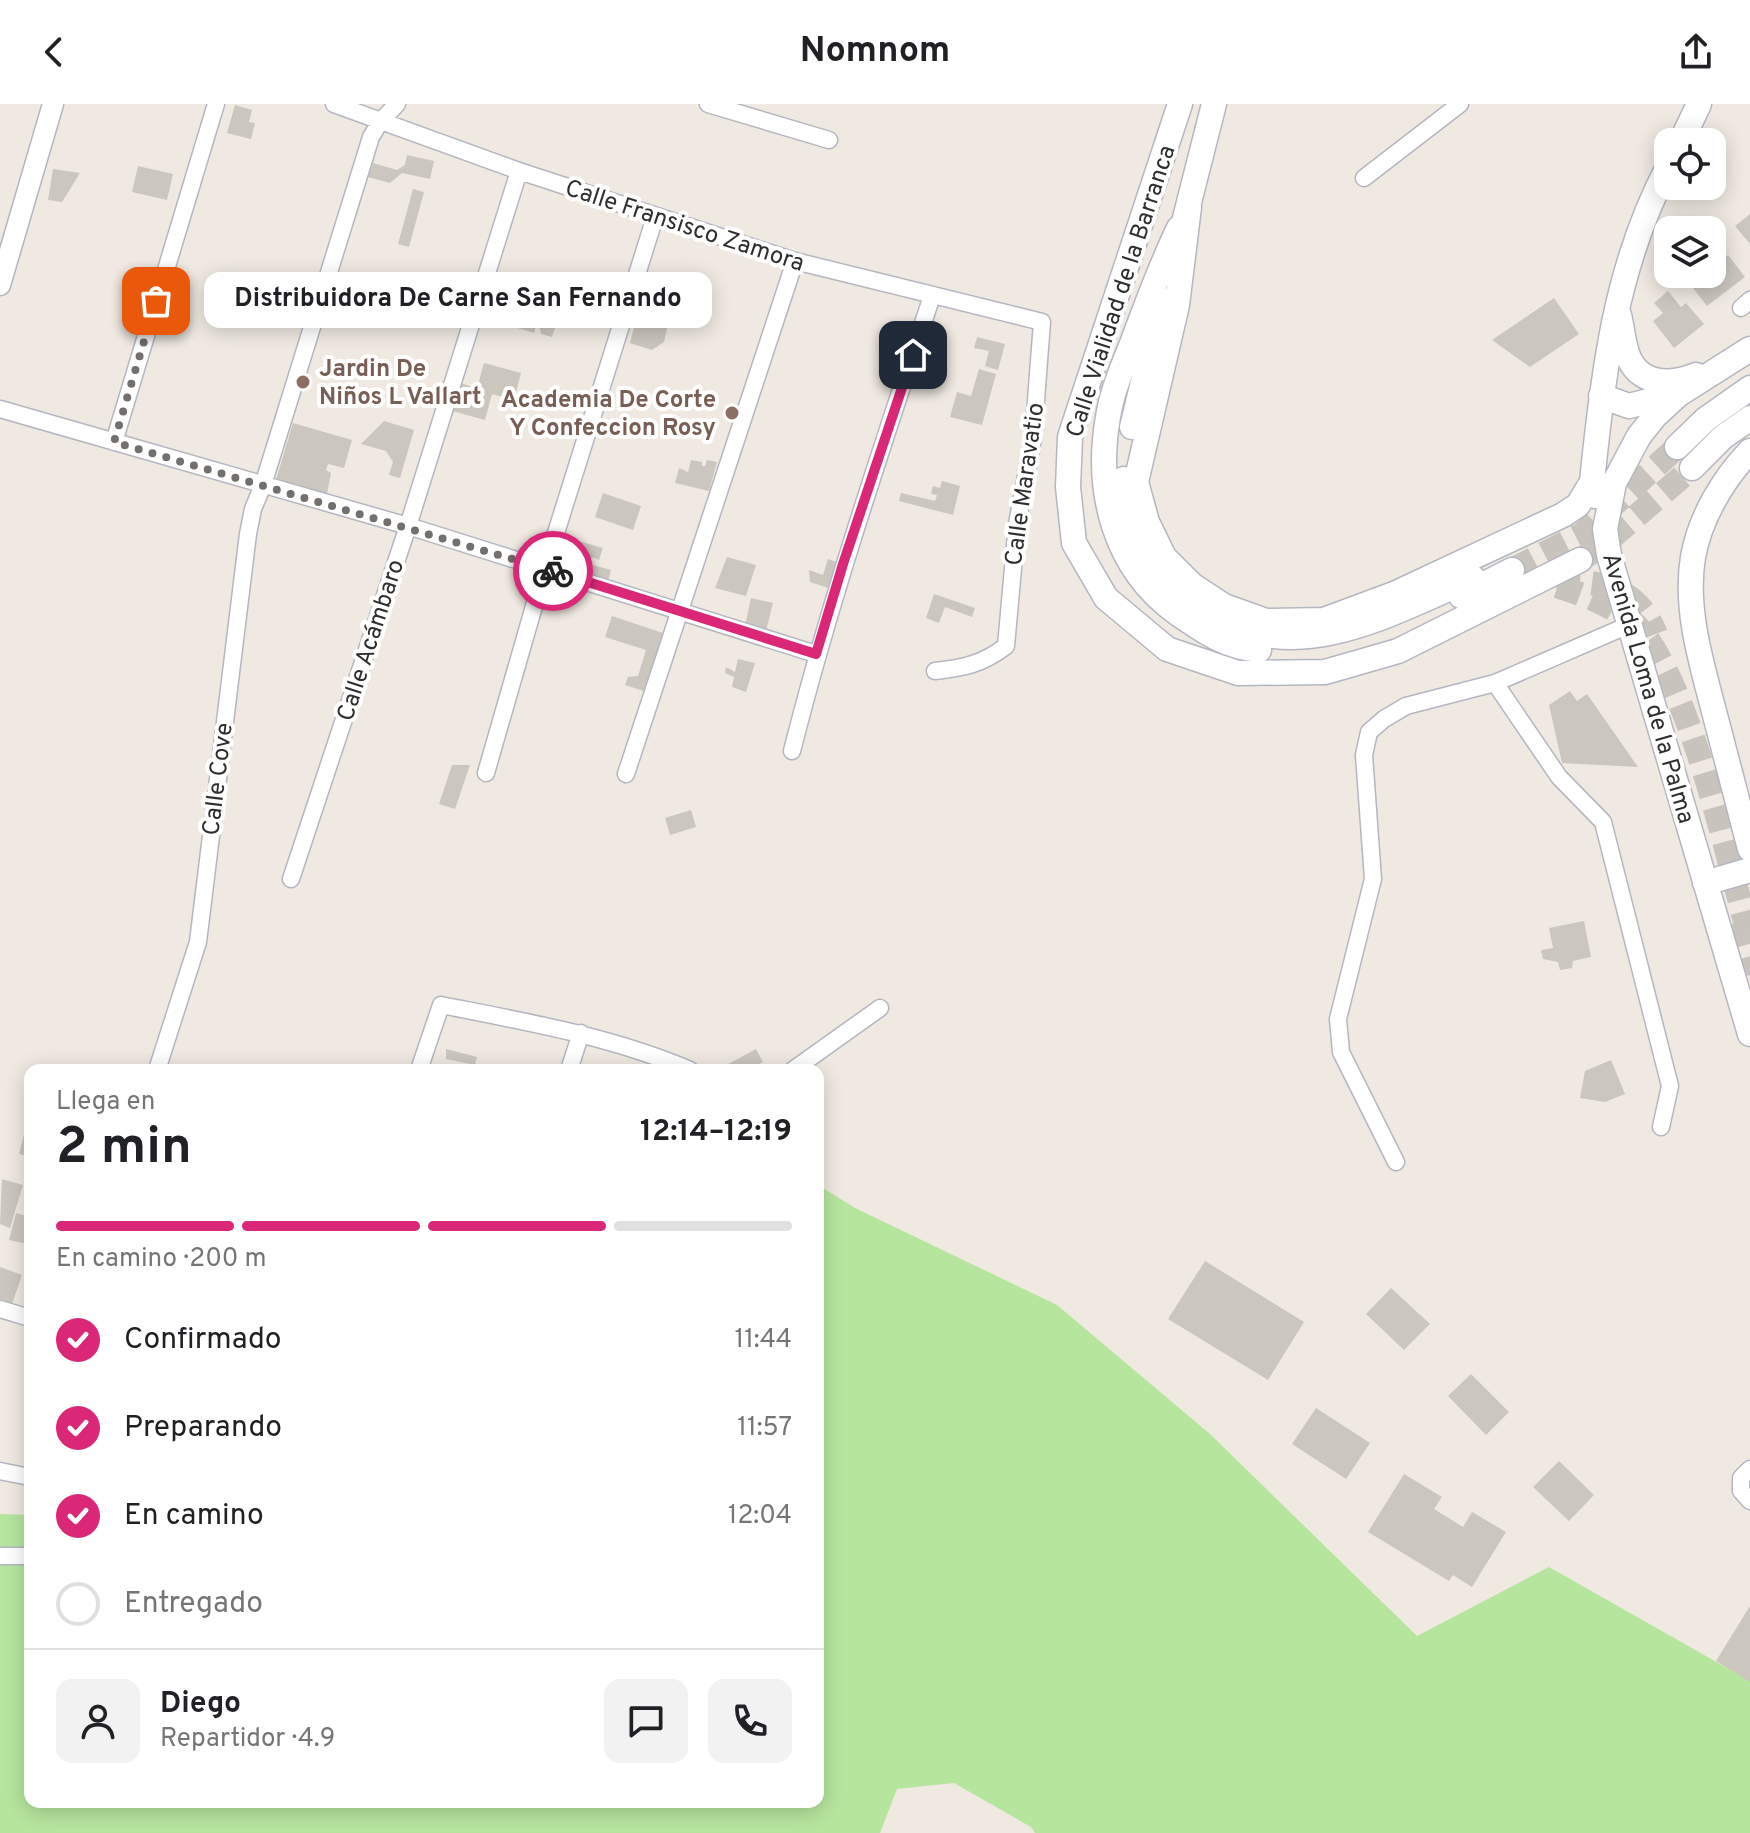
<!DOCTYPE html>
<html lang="es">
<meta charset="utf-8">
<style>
body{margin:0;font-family:Overpass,sans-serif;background:#f2f2f2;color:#202124;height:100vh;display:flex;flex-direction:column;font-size:30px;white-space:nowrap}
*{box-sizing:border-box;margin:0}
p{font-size:26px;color:#757577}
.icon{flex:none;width:44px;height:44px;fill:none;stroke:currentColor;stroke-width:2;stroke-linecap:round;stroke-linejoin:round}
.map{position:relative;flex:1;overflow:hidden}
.details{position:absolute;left:24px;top:960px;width:800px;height:744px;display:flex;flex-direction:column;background:#fff;border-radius:16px;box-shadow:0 4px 20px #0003}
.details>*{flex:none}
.buttons{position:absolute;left:1654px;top:24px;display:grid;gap:16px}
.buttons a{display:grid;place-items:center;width:72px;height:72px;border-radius:16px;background:#fff;box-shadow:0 4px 20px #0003;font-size:40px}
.pin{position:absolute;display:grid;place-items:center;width:68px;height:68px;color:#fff;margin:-34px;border-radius:16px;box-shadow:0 4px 12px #0006}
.courier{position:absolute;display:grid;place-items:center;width:80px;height:80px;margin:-40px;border:6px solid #db2777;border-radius:50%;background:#fff;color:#222;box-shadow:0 2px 10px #0007}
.bubble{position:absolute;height:56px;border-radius:16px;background:#fff;box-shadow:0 4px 20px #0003;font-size:26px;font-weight:700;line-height:56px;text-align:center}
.head em{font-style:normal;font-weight:700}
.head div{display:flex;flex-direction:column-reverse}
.head{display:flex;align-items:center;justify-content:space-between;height:136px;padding:0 32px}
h1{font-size:52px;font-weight:700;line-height:60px}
.bar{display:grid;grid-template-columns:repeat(4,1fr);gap:12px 8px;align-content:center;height:96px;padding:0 32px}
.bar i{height:10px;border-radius:6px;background:#e0e0e0}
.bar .active{background:#db2777}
.bar p{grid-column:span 4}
.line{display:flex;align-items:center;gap:20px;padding:0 32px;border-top:2px solid #e0e0e0}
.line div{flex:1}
.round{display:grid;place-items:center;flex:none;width:84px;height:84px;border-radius:16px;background:#f2f2f2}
ol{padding:0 32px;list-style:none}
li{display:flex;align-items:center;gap:24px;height:88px}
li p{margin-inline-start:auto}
li .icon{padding:8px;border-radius:50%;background:#db2777;color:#fff;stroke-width:4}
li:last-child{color:#757577}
li i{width:44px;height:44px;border:4px solid #e0e0e0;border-radius:50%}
header{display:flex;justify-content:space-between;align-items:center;height:104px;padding:0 32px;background:#fff;font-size:36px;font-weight:700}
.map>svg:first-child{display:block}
</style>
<header><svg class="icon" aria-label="back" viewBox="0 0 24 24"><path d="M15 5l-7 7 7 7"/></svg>Nomnom<svg class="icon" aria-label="share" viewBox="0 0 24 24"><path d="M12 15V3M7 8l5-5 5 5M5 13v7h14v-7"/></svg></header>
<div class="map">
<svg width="1750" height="1729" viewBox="0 0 1750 1729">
<rect width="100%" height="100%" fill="#efe9e1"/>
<path fill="#b6e59e" d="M818,1081L855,1104L1057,1201L1210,1330L1417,1532L1549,1463L1750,1577V1729H1035L1031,1723L954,1679L897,1685L880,1729H0V1410L30,1411V1698H818Z"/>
<path fill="#cbc7bf" d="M235,1L252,6L249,18L255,19L251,35L227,29Z
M407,51L434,57L430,75L402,69L390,79L368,73L373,59L397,66L405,61Z
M138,62L173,70L167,96L132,88Z
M53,65L80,69L62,98L48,96Z
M413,85L424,88L409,143L398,140Z
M1750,110V140L1735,122Z
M1714,145L1722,156L1728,151L1745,173L1707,202L1682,170H1712Z
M334,182L381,197L377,209L362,204L359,213L328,202Z
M1668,187L1681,203L1686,199L1704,220L1674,244L1653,217L1663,209L1654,199Z
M1554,194L1579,230L1530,263L1492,236Z
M553,195L563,198L552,233L541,230L538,215L534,229L511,222L518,200L548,209Z
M637,211L668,220L664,238L652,246L630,239Z
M977,233L1005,240L998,266L985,262L989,247L974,244Z
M484,259L521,269L514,296L492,290L485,316L452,307L460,279L477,284Z
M979,265L996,270L982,321L950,313L957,288L971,292Z
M384,317L414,326L400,374L389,371L393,358L386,347L361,340Z
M293,319L352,336L344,364L328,360L326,366L331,369L327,390L275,379Z
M691,356L702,358V362H705L707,356L717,358L709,387L675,379L679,364L688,368Z
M942,377L960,382L953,411L899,397L901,389L935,397L937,391L931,390L933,382L940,384Z
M603,389L641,402L633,426L595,413Z
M575,436L603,444L599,456L592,453L589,460L611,466L608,477L566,464Z
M727,453L756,461L746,492L715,484Z
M828,455L843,460L835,486L810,478L809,466L823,471Z
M934,490L975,504L972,513L945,503L939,519L926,514Z
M751,494L773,499L766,527L745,522Z
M612,512L669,531L650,589L625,581L628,573L638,572L646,546L605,533Z
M738,555L755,559L746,588L732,583L734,573L725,569L726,563L735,568Z
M1570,587L1577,597L1587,590L1638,663L1562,659L1549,601Z
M452,661H470L455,705L439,700Z
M691,706L696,723L670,731L665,714Z
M1584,817L1591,853L1573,857L1572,864L1560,866L1558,858L1543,855L1541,846L1553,844L1549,824Z
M446,945L477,953L475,961L446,955Z
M756,945L763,958L748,966H717Z
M1611,956L1625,990L1605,998L1580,994L1585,967Z
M27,1019L30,1020V1053L19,1050Z
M2,1075L23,1081L10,1124L0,1120Z
M16,1109L30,1113L28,1140L9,1136Z
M1205,1157L1304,1218L1268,1276L1168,1215Z
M0,1163L22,1171L12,1200L0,1195Z
M1391,1184L1430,1220L1404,1246L1366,1210Z
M1471,1270L1509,1308L1486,1331L1448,1292Z
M1316,1304L1370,1339L1346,1375L1292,1340Z
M1559,1357L1594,1391L1569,1417L1533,1383Z
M1404,1370L1442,1393L1434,1405L1463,1423L1472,1408L1506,1428L1472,1483L1453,1471L1449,1477L1368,1428Z
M1750,1502V1578L1716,1557Z"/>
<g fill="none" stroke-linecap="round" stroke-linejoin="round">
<path stroke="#c8c4bd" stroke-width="24" stroke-dasharray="24 12" stroke-linecap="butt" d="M1580,456L1603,441L1692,364
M1512,466L1582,430L1677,343
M1523,472C1558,482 1601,494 1630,516C1685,557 1730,765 1750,836
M1556,479C1601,475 1638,484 1656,530
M1735,819L1750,871"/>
<defs>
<path id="minor" d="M334,0L519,67L795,157L1042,218L1033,335L1017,420L1006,542C983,560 963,564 935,567
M708,0L829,36
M1364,74L1460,0
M1741,204L1750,196
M0,305L408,422L816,550
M114,338L216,0
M1495,579L1559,673L1603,718L1670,982L1661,1023
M792,647C831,493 882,343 932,192
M486,669L545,464L655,113
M626,670L795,157
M291,775L408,422L519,67
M157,966L198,838L248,430L253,405L263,381L371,33L380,18L397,0
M419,966L441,901C526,918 610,932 690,966
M569,966L581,929
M793,966L880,904
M1396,1058L1341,948L1338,915L1373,775L1364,651L1369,628L1384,615L1406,602L1495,579L1631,520
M0,1205L30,1214
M1750,1365L1741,1374V1387L1750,1397
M0,1367L30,1373
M0,1452H30"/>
<path id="tertiary" d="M0,181L53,0"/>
<path id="secondary" d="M1180,0L1070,333L1068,383L1074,439L1106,494L1167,545L1238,569L1325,568L1398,547L1580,456
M1681,38L1699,0
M1189,103L1177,201L1136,378L1147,418L1164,453L1192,481L1224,502L1266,517L1324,516L1394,490L1563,411L1578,401L1592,378
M1184,118L1214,0
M1179,124C1161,161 1147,199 1133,237C1123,262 1112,287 1108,313C1095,387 1114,464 1177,509C1205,528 1225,543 1259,546
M1619,211C1622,223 1623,237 1627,249C1637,281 1670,282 1696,271
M1750,245L1679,290L1655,312L1639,332L1614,379L1605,425L1609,451L1750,930
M1601,292L1629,302L1672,291
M1132,323L1163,196
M1677,343L1706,315L1750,284
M1750,347C1723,375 1700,414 1693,453C1684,507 1703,564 1716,615C1727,658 1739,702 1750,745
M1692,364L1723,333L1750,314
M1124,375C1125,387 1125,400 1127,412C1135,443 1157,472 1182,492C1282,572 1372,518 1473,474
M1595,392L1592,378C1603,268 1616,161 1668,63
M1461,492L1512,466
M1705,779L1750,766"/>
</defs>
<use href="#minor" stroke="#b4b7c1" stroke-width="19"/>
<use href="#tertiary" stroke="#b4b7c1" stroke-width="23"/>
<use href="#secondary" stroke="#b4b7c1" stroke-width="27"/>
<use href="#minor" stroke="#fff" stroke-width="16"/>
<use href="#tertiary" stroke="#fff" stroke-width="20"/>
<use href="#secondary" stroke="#fff" stroke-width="24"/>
</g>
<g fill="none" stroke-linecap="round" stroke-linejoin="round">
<path stroke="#726f6d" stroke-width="8" stroke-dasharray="0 14.4" d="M156,197L114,338L553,467"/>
<path stroke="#db2777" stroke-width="10" d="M553,467L816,550L843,460L913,251"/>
</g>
<g fill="#8d6e63" stroke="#fff" stroke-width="3">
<circle cx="303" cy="278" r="8"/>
<circle cx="732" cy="309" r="8"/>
</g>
<g text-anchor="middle" stroke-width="8" stroke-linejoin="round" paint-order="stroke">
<g font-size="24" fill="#2e2e2e" stroke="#fff">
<text transform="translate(685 121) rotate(18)" y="8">Calle Fransisco Zamora</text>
<text transform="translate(1120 187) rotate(-72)" y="8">Calle Vialidad de la Barranca</text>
<text transform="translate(1024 380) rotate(-82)" y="8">Calle Maravatio</text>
<text transform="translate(370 536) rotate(-72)" y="8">Calle Acámbaro</text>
<text transform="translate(1649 584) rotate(74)" y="8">Avenida Loma de la Palma</text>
<text transform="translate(217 675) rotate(-83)" y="8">Calle Cove</text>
</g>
<g font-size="24" font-weight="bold" fill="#785e54" stroke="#fff" text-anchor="start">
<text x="319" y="272">Jardin De<tspan x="319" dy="28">Niños L Vallart</tspan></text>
<text x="716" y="303" text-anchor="end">Academia De Corte<tspan x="716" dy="28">Y Confeccion Rosy</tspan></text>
</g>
</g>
</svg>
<div class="buttons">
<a><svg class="icon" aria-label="locate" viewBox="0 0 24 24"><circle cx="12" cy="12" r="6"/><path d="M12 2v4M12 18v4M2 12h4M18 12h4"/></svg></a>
<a><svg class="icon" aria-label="layers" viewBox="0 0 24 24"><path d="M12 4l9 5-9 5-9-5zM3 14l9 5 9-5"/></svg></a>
</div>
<div class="pin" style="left:156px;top:197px;background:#ea580c"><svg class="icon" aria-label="bag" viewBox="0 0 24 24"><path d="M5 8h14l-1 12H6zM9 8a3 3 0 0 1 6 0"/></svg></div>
<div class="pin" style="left:913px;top:251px;background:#1f2937"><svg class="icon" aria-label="home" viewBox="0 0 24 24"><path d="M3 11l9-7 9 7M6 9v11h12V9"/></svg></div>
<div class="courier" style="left:553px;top:467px"><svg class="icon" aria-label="bike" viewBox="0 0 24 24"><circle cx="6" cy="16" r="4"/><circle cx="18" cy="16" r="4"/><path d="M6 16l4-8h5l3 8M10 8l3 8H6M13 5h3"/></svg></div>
<div class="bubble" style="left:204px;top:168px;width:508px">Distribuidora De Carne San Fernando</div>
<section class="details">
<div class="head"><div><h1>2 min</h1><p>Llega en</p></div><em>12:14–12:19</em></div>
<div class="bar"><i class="active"></i><i class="active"></i><i class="active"></i><i></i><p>En camino · 200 m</p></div>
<ol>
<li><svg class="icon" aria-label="check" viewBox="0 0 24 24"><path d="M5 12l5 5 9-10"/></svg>Confirmado<p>11:44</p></li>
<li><svg class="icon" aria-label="check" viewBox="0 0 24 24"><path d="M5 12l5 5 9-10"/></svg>Preparando<p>11:57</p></li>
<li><svg class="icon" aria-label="check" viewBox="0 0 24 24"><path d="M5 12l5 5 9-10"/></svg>En camino<p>12:04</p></li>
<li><i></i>Entregado</li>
</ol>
<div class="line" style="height:144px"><a class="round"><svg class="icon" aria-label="person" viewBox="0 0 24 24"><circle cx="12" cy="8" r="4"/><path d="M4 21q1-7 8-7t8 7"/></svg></a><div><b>Diego</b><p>Repartidor · 4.9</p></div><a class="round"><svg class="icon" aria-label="chat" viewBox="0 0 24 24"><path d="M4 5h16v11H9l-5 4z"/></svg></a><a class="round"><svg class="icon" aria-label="phone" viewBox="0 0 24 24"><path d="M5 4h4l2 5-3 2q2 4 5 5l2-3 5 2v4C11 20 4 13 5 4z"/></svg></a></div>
</section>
</div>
